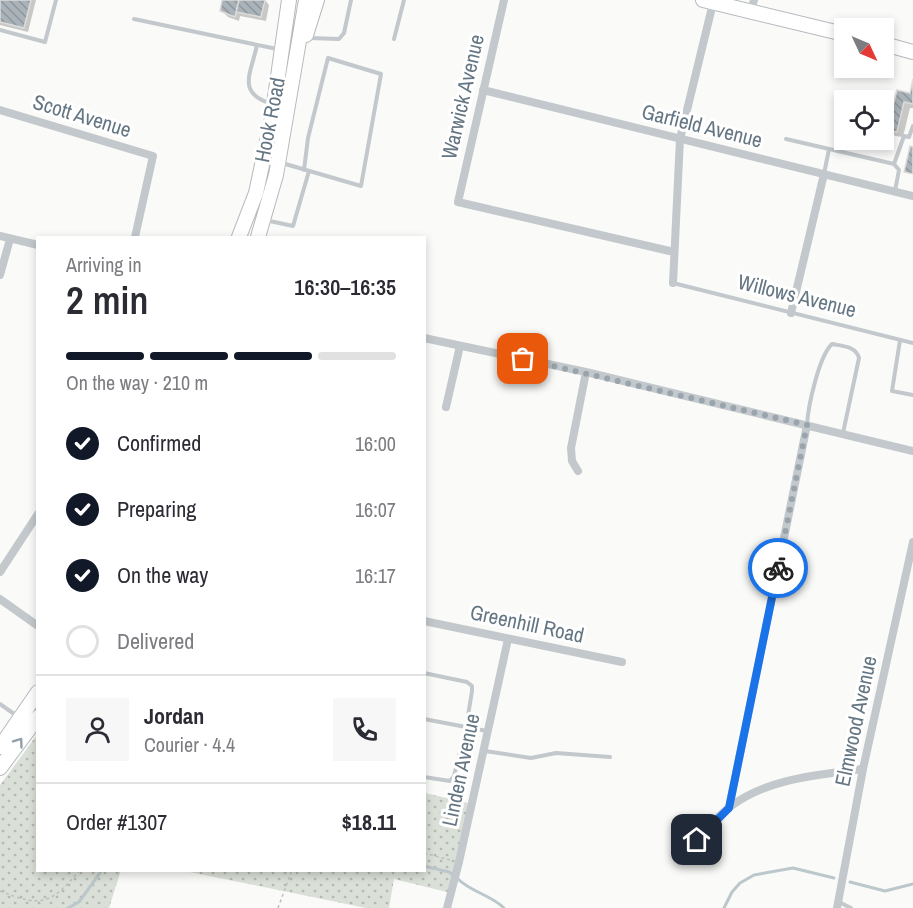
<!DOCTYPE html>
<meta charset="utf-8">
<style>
body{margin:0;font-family:"Archivo Narrow",sans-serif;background:#f7f7f7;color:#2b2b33;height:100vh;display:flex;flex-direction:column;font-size:22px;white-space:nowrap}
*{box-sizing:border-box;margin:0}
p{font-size:20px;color:#7c7c81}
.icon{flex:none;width:33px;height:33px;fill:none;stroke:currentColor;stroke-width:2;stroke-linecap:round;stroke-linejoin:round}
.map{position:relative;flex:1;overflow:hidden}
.sheet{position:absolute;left:36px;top:236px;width:390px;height:636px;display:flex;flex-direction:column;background:#fff;border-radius:0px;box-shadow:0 3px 9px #0003}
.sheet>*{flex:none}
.needle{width:39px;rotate:134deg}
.controls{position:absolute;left:834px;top:18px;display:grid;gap:12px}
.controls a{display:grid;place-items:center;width:60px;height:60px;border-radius:0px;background:#fff;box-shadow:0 3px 9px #0003;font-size:30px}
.pin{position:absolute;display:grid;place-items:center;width:51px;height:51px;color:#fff;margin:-26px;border-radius:12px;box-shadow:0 3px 9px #0006}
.courier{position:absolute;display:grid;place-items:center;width:60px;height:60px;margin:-30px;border:4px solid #1a73e8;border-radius:50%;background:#fff;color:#222;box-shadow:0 2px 8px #0007}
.head em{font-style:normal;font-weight:600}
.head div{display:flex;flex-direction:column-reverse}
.head{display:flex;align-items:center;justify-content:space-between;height:102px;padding:0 30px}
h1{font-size:39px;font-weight:600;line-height:45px}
.bar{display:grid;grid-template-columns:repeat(4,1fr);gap:9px 6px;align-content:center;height:72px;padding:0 30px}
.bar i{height:8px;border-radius:4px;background:#e1e1e2}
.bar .selected{background:#111827}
.bar p{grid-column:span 4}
.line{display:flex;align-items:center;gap:15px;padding:0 30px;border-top:2px solid #e1e1e2}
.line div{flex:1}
.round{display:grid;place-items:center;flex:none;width:63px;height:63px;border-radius:0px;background:#f7f7f7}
ol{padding:0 30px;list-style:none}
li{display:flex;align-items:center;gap:18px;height:66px}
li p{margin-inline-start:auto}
li .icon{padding:6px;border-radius:50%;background:#111827;color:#fff;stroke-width:4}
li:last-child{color:#7c7c81}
li i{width:33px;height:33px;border:3px solid #e1e1e2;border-radius:50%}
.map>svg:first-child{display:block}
</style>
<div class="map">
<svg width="913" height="908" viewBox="0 0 913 908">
<defs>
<pattern id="green-dots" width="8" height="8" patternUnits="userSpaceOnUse" patternTransform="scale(1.5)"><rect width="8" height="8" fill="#dadfd7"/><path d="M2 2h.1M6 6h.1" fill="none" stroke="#b4b9b4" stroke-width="1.8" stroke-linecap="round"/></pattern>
<pattern id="building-back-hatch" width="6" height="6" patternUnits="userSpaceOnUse" patternTransform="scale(1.5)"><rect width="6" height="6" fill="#aab3b9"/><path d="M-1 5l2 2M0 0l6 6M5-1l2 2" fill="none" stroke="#8e969c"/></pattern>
</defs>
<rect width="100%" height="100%" fill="#fafaf8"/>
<path fill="url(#green-dots)" d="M37,735L38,870H121L109,908H0V785Z
M425,793L472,804L451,893L394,879L389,908H366L180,870H424Z"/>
<path fill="#0003" d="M0,0H36L28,32L0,25Z
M224,0H265L269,5L266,21L240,16L239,21L228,17L222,11Z
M913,86V108H910L903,137L895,136L889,129L898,91L911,94Z"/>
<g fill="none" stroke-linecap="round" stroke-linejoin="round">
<path stroke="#bbc7cb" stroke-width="3" d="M424,866L449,872L453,875
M458,879C471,892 491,895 504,908
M850,882L885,891L913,884
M68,908L79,902L102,870
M724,908L732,892L740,883L754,875L793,868L834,878"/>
</g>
<path fill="url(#building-back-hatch)" stroke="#dcdcda" stroke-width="1.5" d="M0,0H31L24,28L0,22Z
M222,0H239L235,17L220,11Z
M239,0H265L261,17L236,12Z
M913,79V104L904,102L897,132L887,130L897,90L910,93Z
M910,146L913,147V174L904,172Z"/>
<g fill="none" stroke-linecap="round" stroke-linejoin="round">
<defs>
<path id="primary" d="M703,0L844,34
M306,35L317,0
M884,44L913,52
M239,237L256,193L272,118L289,0
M258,237L276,175L306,0
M0,747L38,692
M0,768L38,717"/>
</defs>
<use href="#primary" stroke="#b5babe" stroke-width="16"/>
<path stroke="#bbbfc2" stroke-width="1.5" stroke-dasharray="3 3" stroke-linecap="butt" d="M424,853L450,860
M0,891C42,908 51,904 80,870
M278,908L292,870"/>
<path stroke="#c3c8cc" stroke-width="4" d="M134,19L277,49
M0,30L45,42L56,0
M309,38L339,39L344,33L351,0
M394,39L404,0
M257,45C251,74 236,93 272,104
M786,139L894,164L904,136L909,137L913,126
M282,163L361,186L381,74L328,58L308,138L304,170
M894,164L899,170L895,191
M824,174L829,149
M265,220L293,226L309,171
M673,283L913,343
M900,340L892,391L913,395
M807,425C808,406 819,356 832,344C842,346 856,346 859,358L843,433
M424,673L467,682L472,686V691L466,728L454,776L450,781L424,777
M0,704L17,716
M424,719L487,731
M485,751L531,758L556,753L610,757
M839,902L851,908"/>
<path stroke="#c3c8cc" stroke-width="8" d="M504,0L458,202L674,252
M751,10L754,0
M483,90L913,196
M0,110L153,156L135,237
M0,236L38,245
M0,275L10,239
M673,283L680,139L713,3
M791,313L824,174
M424,338L586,372L913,451
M446,407L460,346
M578,471L572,461L571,448L586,372
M0,572L38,514
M0,599L38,626
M424,621L622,662
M729,808L807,425
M689,849C702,834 715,818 731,806C769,778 817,775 863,769
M447,908L459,862L508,639
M837,908L863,769L913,542"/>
<use href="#primary" stroke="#fff" stroke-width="14"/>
</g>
<defs><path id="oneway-chevron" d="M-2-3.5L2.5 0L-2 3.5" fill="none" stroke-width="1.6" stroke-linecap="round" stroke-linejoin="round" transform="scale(1.5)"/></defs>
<use stroke="#939fa8" href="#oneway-chevron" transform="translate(19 742) rotate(-54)"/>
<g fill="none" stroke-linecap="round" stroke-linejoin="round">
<path stroke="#99a4ac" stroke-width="6" stroke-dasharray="0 10.8" d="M523,359L807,425L778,568"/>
<path stroke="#1a73e8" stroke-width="8" d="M697,840L729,808L778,568"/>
</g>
<g text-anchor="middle" stroke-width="6" stroke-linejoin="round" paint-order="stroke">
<g font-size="21" fill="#657683" stroke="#fff">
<text transform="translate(463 97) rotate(-77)" y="7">Warwick Avenue</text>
<text transform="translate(82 116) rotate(17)" y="7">Scott Avenue</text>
<text transform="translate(270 120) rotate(-79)" y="7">Hook Road</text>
<text transform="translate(702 126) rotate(14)" y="7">Garfield Avenue</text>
<text transform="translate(797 296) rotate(14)" y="7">Willows Avenue</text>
<text transform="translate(527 624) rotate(12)" y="7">Greenhill Road</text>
<text transform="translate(856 721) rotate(-78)" y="7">Elmwood Avenue</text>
<text transform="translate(461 770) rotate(-78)" y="7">Linden Avenue</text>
</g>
</g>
</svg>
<div class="controls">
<a><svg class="needle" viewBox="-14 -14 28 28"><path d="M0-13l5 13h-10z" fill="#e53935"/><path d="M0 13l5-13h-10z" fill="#7c7c81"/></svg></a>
<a><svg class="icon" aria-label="locate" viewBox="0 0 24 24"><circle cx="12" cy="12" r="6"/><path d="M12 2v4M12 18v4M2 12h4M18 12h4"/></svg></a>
</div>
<div class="pin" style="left:523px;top:359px;background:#ea580c"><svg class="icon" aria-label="bag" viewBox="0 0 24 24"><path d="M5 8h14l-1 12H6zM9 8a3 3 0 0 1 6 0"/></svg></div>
<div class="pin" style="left:697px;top:840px;background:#1f2937"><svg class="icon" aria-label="home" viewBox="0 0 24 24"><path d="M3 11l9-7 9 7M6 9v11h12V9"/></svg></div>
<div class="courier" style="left:778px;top:568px"><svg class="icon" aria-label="bike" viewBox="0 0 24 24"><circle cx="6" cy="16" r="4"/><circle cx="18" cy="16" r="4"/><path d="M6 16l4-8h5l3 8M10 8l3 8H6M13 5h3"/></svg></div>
<section class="sheet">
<div class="head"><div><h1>2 min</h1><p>Arriving in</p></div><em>16:30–16:35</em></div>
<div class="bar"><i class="selected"></i><i class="selected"></i><i class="selected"></i><i></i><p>On the way · 210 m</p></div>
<ol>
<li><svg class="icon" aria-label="check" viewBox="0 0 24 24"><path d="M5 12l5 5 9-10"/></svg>Confirmed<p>16:00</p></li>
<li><svg class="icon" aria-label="check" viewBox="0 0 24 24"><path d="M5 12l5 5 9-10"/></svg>Preparing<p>16:07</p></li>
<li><svg class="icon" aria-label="check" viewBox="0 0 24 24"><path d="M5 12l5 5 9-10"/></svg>On the way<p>16:17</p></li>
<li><i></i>Delivered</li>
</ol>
<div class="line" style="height:108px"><a class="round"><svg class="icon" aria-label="person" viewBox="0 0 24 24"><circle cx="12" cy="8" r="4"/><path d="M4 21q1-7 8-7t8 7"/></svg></a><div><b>Jordan</b><p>Courier · 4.4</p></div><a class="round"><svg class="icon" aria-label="phone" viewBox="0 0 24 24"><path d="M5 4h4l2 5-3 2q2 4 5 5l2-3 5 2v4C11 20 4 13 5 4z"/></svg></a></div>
<div class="line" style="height:78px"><div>Order #1307</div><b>$18.11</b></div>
</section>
</div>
